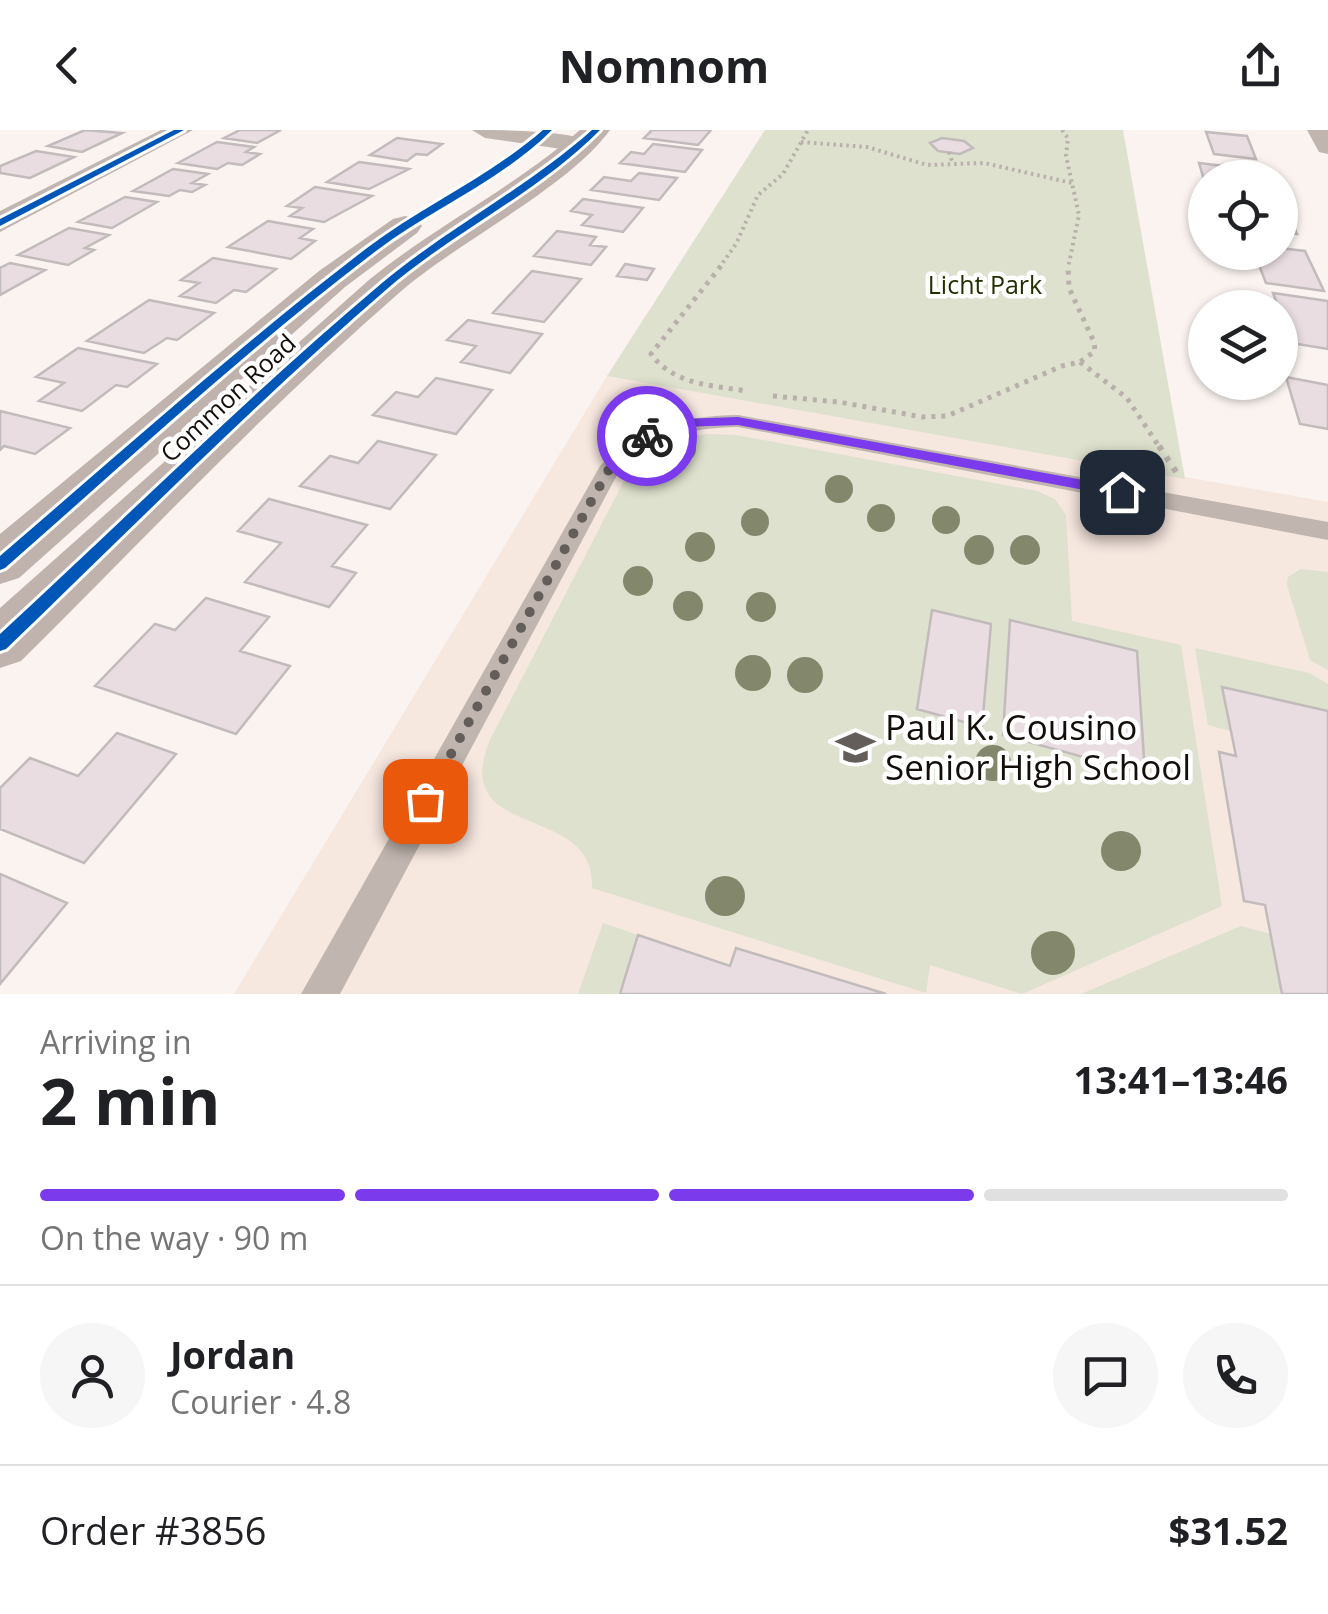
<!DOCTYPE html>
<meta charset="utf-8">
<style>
body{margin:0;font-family:"Open Sans",sans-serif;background:#f6f6f6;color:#202124;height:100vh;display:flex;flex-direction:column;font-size:38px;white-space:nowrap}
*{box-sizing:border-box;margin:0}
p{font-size:32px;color:#757577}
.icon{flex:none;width:55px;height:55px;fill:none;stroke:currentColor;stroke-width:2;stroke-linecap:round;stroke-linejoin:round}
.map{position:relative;height:864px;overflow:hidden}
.panel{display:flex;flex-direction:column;background:#fff;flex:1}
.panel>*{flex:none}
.buttons{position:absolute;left:1188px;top:30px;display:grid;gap:20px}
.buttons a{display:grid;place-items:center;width:110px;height:110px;border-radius:50%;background:#fff;box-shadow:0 2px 8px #0004;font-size:50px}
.pin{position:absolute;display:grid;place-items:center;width:85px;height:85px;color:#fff;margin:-42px;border-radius:20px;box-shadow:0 5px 15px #0006}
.courier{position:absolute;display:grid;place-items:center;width:100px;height:100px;margin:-50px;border:8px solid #7c3aed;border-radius:50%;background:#fff;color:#222;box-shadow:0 2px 12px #0007}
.overview em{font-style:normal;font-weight:700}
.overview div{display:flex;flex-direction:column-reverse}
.overview{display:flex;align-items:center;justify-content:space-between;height:170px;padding:0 40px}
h1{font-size:65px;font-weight:700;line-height:75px}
.bar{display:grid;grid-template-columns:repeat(4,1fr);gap:15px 10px;align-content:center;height:120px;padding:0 40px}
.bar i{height:12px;border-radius:8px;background:#e0e0e0}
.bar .active{background:#7c3aed}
.bar p{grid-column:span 4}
.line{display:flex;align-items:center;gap:25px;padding:0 40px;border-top:2px solid #e0e0e0}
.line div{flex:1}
.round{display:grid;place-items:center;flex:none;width:105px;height:105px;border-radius:52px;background:#f6f6f6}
header{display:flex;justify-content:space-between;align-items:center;height:130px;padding:0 40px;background:#fff;font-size:45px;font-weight:700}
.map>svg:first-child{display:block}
</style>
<header><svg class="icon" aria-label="back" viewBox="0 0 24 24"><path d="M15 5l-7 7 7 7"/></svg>Nomnom<svg class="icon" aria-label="share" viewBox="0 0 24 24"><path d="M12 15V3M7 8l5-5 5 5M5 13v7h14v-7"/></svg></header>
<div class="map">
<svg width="1328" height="864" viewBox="0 0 1328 864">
<rect width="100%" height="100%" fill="#faf3ef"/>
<path fill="#f6e7df" d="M607,246L1328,372V864H234Z"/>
<path fill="#dde1cd" d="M765,0H1123L1185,349L607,246Z
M708,304L736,305L1037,361L1055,369L1066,385L1072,491L1181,515L1222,776L1022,864L930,835L926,863L592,758C597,671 447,713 490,610L627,345C648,320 676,308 708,304Z
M1301,439L1328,442V540L1310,530L1287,455L1288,447Z
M1195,518L1309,543L1328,554V581L1222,557L1230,601L1208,595Z
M603,793L638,805L620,864H578Z
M1241,796L1270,804L1282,864H1081Z"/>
<path fill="#e9dde1" stroke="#c2bbbc" stroke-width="2.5" d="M85,0L122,3L82,22L48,16Z
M240,0H281L257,13L224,8Z
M652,0H711L698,15L644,8Z
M1206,2L1247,6L1256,29L1214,24Z
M397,8L442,14L427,25L416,24L407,31L370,25Z
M942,8L964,11L973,18L960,24L938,21L930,13Z
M217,12L254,17L246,22L260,24L242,35L228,33L217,39L178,33Z
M653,14L702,20L685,42L620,33L631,22L644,24Z
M36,21L74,27L30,48L0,43V36Z
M359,32L409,39L369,59L327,52Z
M1199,33L1264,41L1267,48H1205V53Z
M173,39L208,44L192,53L205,55L192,62L180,60L169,66L133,61Z
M639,43L677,48L659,70L591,60L604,47L631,51Z
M315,57L372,66L324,92L290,86L302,78L287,76Z
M125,67L157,72L112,98L78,92Z
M583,69L643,78L623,102L582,95L592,85L571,81Z
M1280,83L1289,84L1297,104L1280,102Z
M268,91L313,99L300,108L315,111L291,129L228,117Z
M69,98L109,105L85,118L94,120L68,135L18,125Z
M557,101L596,107L590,115L606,117L591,135L534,126Z
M1280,118L1305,121L1324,161L1266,153L1254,122H1280Z
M213,128L276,139L246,162L234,160L216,173L180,166L199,153L181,150Z
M10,133L45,140L0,165V138Z
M625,134L654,139L647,150L617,146Z
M532,141L581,149L544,192L493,183Z
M1273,163L1328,171V219L1291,213Z
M149,170L214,183L177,210L167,208L144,223L87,211Z
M468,190L542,204L510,243L461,232L476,216L447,210Z
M78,218L157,234L127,257L116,255L82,281L39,271L64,253L36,247Z
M1286,247L1328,255V299L1300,294Z
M436,248L492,260L456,304L373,285L396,262L418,267Z
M0,281L70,298L35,324L4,316L0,320Z
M378,311L436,325L390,379L300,356L330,326L358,333Z
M269,369L367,395L332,436L356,443L329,477L245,452L281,413L238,401Z
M206,468L269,487L240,521L290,536L236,604L95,556L155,494L175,500Z
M932,480L991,494L982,597L917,579Z
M1010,490L1137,521L1145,644L1003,605Z
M1222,557L1328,581V864H1282L1265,775L1244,771L1219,622L1236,626Z
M117,603L176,624L84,733L0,699V658L30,628L78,646Z
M0,744L67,773L0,854Z
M638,805L730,836L736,818L886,864H620Z"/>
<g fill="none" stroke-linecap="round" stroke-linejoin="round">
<path stroke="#b9b0ab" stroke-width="4" stroke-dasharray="2.5 4" stroke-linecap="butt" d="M1062,0L1068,8L1066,26L1079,85L1068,138
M801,12L867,17L927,35L984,33L1072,53
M949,22L953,34
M719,138L736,114L758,65L783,44L808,0"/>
<path stroke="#b9b0ab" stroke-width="5" stroke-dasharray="4 6" stroke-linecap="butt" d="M721,136L651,224C674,255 711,255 746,261
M1080,232L1127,268L1160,318
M773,266L839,272L922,287L947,286L1062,236L1080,232L1095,221L1094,212L1069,158L1068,136"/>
<path stroke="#b9b0ab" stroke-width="6" stroke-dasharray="5 8" stroke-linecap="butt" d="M1159,316L1177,343"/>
<path fill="#c1b6af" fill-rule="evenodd" d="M738,285L1328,392V410L738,297C688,298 652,307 617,345L340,864H301L600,336C639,296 683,286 738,285Z"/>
<path fill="#c1b6af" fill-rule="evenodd" d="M161,0H193L0,102V81Z
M472,0C500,0 577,0 595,14L582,22L485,8Z
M1307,0H1328V24L1319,22Z"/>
<path fill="#c0b3ae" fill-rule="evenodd" d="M580,0H610C568,58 457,112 399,163C267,278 146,407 21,531L0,538V478L370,149C437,95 515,57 580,0Z
M405,86L417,89L422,96L417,103L345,157L19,448L0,454V404L319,141L393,89Z"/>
<defs>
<path id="cycleway" d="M174,0H184L0,96V89Z
M543,0H552C501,51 433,78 376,121C247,219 127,331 5,438L0,440V426C121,322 240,215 367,118C424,75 489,47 543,0Z
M592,0H600C538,63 454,101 387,159C255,273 132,398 6,519L0,521V504C127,387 250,264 382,153C449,97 527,58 592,0Z"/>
</defs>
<use href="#cycleway" stroke="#fff" stroke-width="6"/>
<use href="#cycleway" fill="#0057b8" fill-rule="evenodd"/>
</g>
<g fill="#83876c">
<circle cx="684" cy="319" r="12"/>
<circle cx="839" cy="359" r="14"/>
<circle cx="881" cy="388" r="14"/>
<circle cx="946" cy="390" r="14"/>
<circle cx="755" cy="392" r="14"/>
<circle cx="700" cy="417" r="15"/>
<circle cx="979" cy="420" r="15"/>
<circle cx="1025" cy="420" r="15"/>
<circle cx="638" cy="451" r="15"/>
<circle cx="688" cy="476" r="15"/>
<circle cx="761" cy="477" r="15"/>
<circle cx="753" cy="543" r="18"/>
<circle cx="805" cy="545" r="18"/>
<circle cx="993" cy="633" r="18"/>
<circle cx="1121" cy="721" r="20"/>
<circle cx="725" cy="766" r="20"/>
<circle cx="1053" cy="823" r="22"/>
</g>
<path fill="#7c3aed" d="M738,287L1122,357L1129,362L1122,367L738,295L683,297L647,310L640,306L682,289Z"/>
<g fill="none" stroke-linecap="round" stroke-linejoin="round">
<path stroke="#645e5a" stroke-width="10" stroke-dasharray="0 18" d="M425,671L608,341L626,320L647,306"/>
</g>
<defs>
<symbol id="school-bare" viewBox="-9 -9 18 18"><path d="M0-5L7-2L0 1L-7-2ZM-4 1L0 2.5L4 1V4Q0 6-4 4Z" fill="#645e5a" stroke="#fff" stroke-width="2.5" paint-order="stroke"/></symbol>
</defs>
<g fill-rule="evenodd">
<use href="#school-bare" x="828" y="590" width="55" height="55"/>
</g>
<g text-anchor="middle" stroke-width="9" stroke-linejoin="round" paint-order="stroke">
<g font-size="25" fill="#222f00" stroke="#fff">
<text x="985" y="164">Licht Park</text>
</g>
<g font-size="25" fill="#140e0a" stroke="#fff">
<text transform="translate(228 268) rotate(-43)" y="9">Common Road</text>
</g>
<g font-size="35" fill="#140e0a" stroke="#fff" text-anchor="start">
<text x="885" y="610">Paul K. Cousino<tspan x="885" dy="40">Senior High School</tspan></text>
</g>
</g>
</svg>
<div class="buttons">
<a><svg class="icon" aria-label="locate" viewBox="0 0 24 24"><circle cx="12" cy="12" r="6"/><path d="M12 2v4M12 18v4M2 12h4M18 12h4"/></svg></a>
<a><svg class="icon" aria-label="layers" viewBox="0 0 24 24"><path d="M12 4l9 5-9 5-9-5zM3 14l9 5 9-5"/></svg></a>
</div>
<div class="pin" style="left:425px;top:671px;background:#ea580c"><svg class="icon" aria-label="bag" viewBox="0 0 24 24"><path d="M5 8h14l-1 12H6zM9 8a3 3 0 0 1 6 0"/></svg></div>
<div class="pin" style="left:1122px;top:362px;background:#1f2937"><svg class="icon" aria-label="home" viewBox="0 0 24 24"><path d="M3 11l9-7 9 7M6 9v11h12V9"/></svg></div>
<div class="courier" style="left:647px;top:306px"><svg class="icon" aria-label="bike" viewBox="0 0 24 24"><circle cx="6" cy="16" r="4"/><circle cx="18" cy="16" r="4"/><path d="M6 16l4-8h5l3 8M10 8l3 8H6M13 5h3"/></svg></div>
</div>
<section class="panel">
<div class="overview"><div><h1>2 min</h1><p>Arriving in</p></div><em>13:41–13:46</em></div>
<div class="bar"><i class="active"></i><i class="active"></i><i class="active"></i><i></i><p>On the way · 90 m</p></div>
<div class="line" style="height:180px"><a class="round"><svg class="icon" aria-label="person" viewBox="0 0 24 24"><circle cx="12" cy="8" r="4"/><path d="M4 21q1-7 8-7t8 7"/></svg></a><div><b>Jordan</b><p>Courier · 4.8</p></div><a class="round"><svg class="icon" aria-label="chat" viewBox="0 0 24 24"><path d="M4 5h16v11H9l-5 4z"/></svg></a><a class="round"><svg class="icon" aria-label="phone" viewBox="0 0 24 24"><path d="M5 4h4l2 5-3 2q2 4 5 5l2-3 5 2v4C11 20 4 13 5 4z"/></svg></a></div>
<div class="line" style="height:130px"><div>Order #3856</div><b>$31.52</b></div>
</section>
